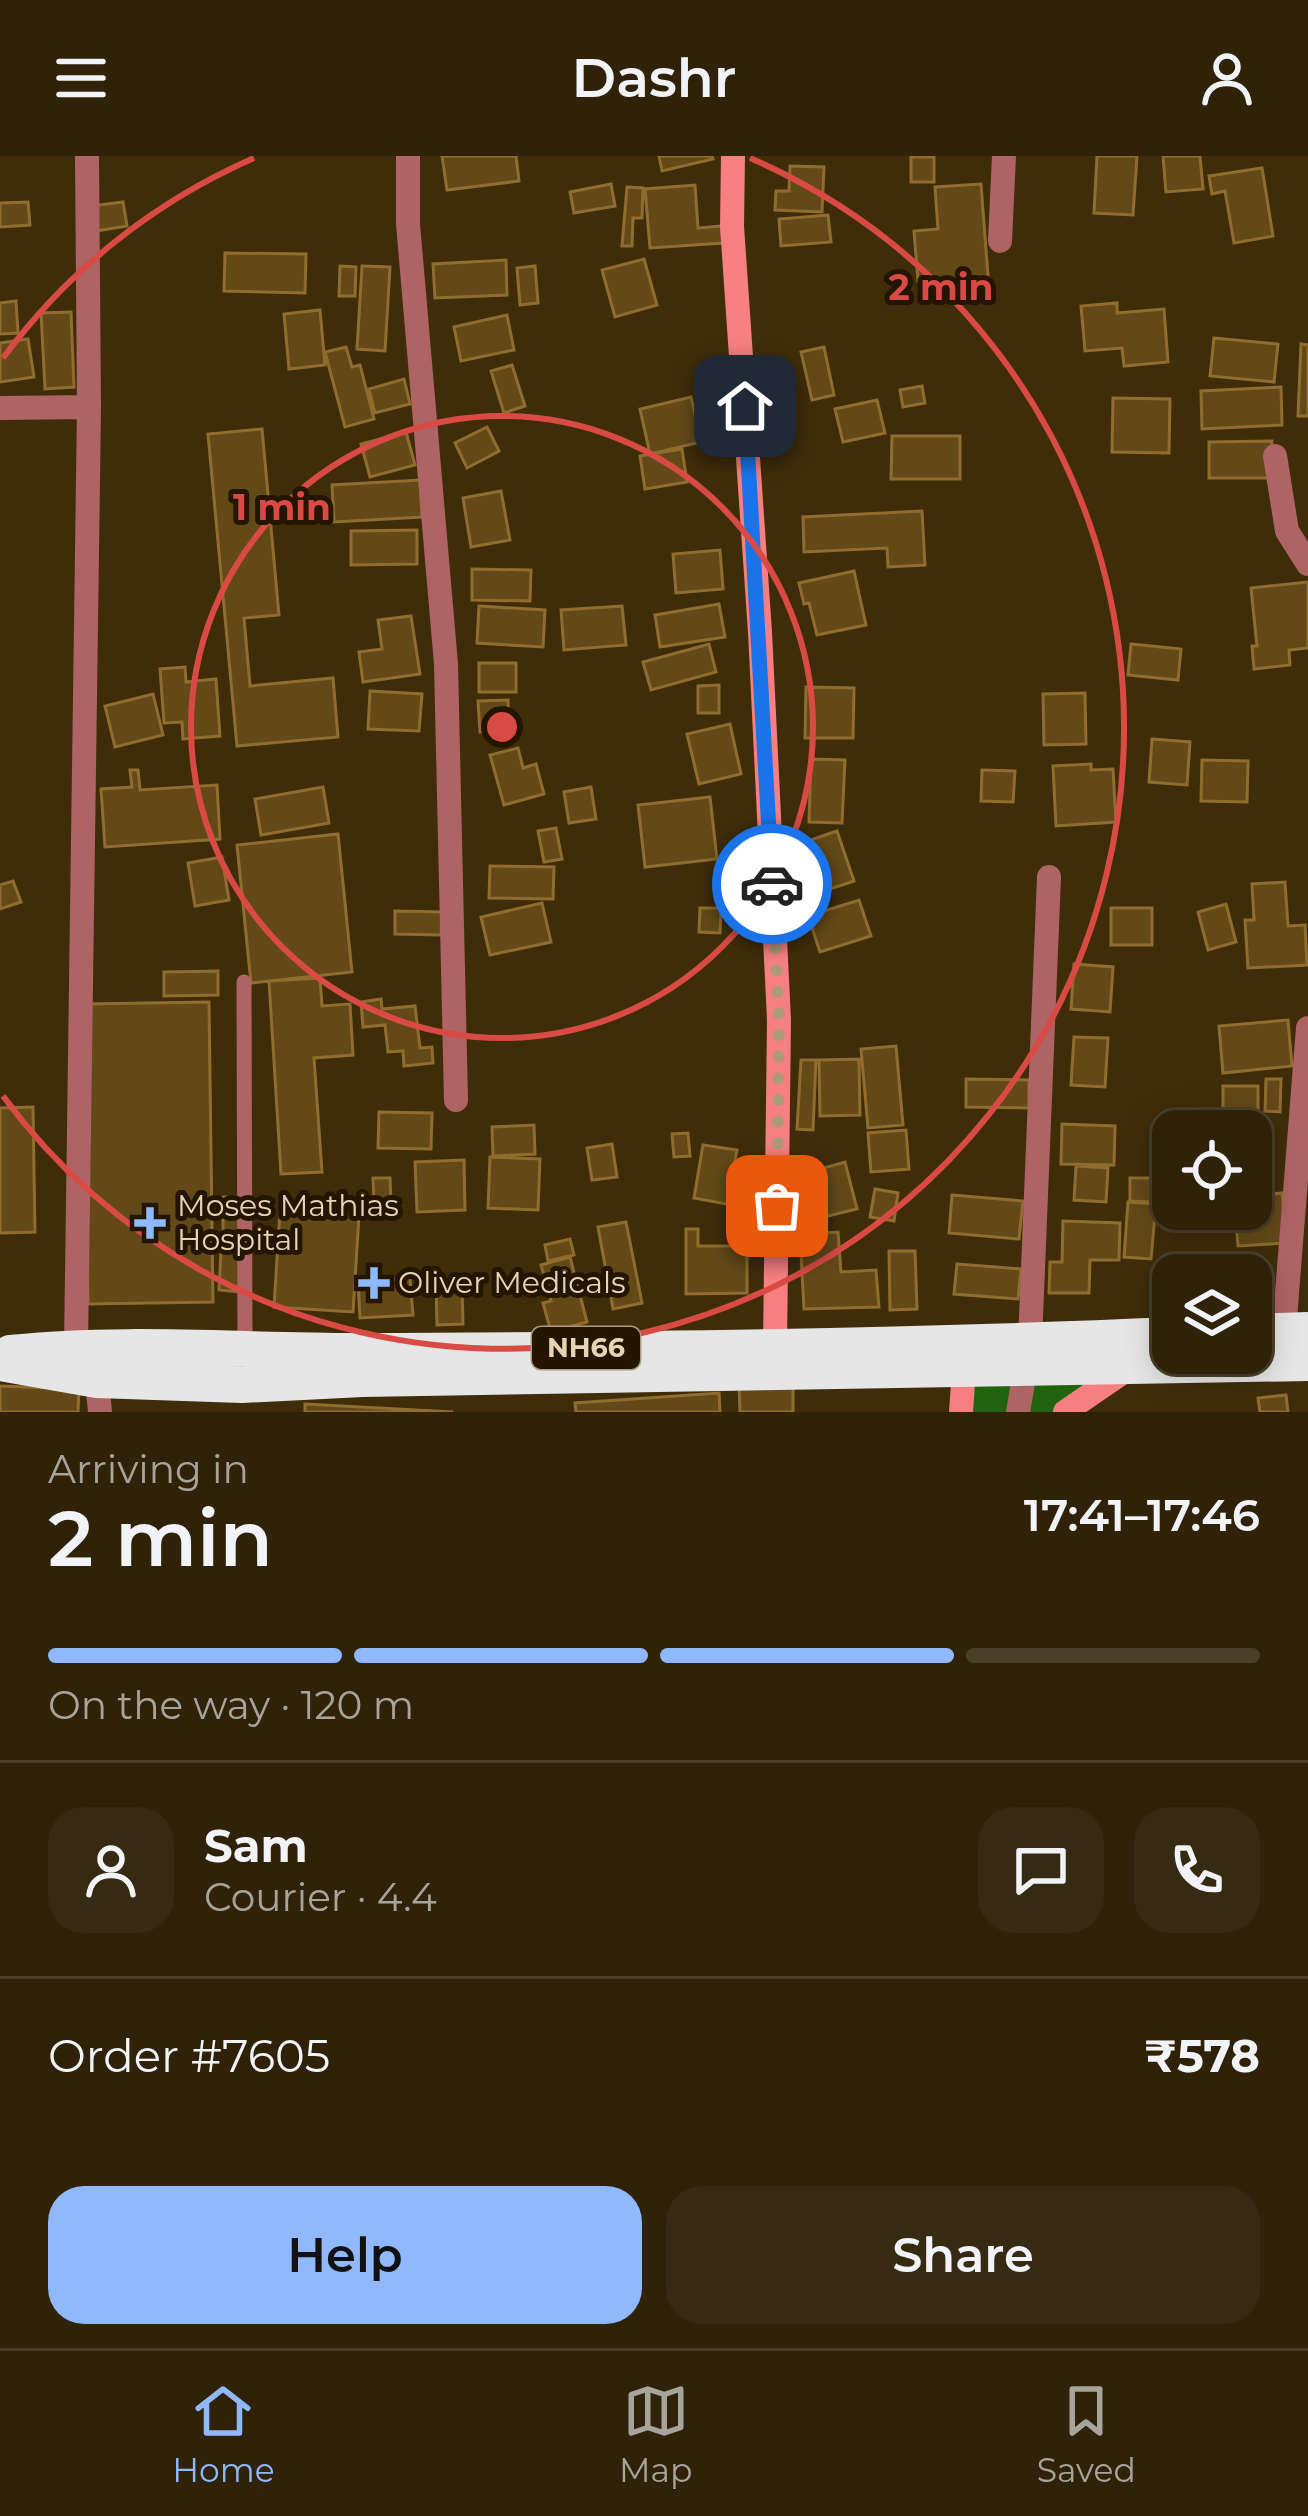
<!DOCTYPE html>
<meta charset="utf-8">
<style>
body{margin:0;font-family:Montserrat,sans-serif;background:#372a12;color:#f1f3f6;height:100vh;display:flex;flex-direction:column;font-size:45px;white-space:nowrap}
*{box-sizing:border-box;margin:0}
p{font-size:39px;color:#a7a49c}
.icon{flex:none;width:66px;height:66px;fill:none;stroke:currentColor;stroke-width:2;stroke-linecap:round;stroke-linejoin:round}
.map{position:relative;height:1256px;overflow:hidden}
.details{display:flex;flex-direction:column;background:#2f2208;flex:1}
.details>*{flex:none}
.fabs{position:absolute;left:1152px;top:954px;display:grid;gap:24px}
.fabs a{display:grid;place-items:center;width:120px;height:120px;border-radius:24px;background:#2f2208;box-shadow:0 6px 30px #0003,0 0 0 3px #4a3f29;font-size:60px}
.pin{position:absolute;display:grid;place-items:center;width:102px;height:102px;color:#fff;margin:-51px;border-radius:24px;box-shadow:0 6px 18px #0006}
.courier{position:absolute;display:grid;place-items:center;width:120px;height:120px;margin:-60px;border:9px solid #1a73e8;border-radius:50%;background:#fff;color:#222;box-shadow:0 3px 15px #0007}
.overview em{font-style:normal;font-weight:600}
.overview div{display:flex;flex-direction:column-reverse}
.overview{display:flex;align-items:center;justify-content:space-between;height:204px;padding:0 48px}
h1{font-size:78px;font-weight:600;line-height:90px}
.bar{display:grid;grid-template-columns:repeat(4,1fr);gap:18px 12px;align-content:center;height:144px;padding:0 48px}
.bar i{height:15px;border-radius:9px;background:#4a3f29}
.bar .current{background:#8fb8fd}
.bar p{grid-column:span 4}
.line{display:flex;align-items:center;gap:30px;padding:0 48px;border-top:3px solid #4a3f29}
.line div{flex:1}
.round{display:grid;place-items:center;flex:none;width:126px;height:126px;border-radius:36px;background:#372a12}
.action{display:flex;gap:24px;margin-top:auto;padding:24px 48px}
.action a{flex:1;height:138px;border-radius:36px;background:#8fb8fd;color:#111;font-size:48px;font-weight:600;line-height:138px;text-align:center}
.action a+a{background:#372a12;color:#f1f3f6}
header{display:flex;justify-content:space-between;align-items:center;height:156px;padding:0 48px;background:#2f2208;font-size:54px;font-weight:600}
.menu{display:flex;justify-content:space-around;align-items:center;height:168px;border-top:3px solid #4a3f29;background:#2f2208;font-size:33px;color:#a7a49c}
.menu a{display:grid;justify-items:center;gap:6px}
.menu .current{color:#8fb8fd}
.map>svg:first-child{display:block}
</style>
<header><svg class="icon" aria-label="menu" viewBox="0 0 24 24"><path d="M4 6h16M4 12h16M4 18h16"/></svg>Dashr<svg class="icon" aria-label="person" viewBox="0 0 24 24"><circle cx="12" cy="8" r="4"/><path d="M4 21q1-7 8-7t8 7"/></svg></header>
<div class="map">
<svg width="1308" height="1256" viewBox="0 0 1308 1256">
<rect width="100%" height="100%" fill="#3f2d0a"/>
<path fill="#20650d" d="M1119,1213L1061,1256H970L974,1222Z"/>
<path fill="#634918" stroke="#906d2e" stroke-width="3" d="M442,0H516L519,25L447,34Z
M659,0H712L713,3L662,15Z
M1097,0H1137L1133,59L1094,57Z
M1163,0H1200L1203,33L1166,36Z
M911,1H934V26H911Z
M790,10L824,11L822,56L775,54L776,35H789Z
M1262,12L1273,80L1234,87L1225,35L1212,38L1209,20Z
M611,28L615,50L574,57L570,36Z
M981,28L988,120L918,125L914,75L938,73L935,31Z
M695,29L698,72L721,70L723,87L650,92L645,33Z
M627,31L643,32L642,62H633L632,90H622Z
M28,46L30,69L0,71V47Z
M123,46L127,70L96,75L92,50Z
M828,59L831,86L781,90L779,63Z
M225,97L306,98L305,137L224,135Z
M644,103L657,149L615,161L602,114Z
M506,104L507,139L435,142L433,108Z
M340,110L356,111L355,140H339Z
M362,110L390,111L385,195L357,193Z
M535,110L538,147L520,149L517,112Z
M16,145L18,177L0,178V147Z
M1117,147V157L1164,153L1168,206L1124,210L1122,192L1085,195L1081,150Z
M320,154L325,209L289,213L284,158Z
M71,156L74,231L45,233L41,157Z
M507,159L514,194L461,205L454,171Z
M1214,182L1278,188L1274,226L1210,220Z
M28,183L34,221L0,226V187Z
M1301,188L1308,189V260H1298Z
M346,191L352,211L360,209L374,263L345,271L325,196Z
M824,191L834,239L812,244L801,196Z
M512,209L525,250L504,257L491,215Z
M404,223L410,248L375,257L369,233Z
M922,230L925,247L903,251L900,234Z
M1281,231L1282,269L1202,273L1201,235Z
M691,241L701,286L650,298L640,253Z
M1113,242L1170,243L1169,297L1112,296Z
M877,244L885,277L843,286L835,253Z
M487,271L499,295L467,312L455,287Z
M262,273L279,459L244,462L250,530L333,522L338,581L237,590L208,278Z
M406,276L415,309L370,321L361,288Z
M892,280H960V323H891Z
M1272,285V322H1209V286Z
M682,293L687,326L645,333L640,300Z
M420,324L422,361L334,366L332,329Z
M501,335L510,384L471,391L463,342Z
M922,355L925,409L888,411L887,392L804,396L803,361Z
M417,374V408L351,409V375Z
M720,394L723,433L676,437L673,398Z
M472,413L531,414L530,445L472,444Z
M854,415L866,469L817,479L809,447L804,448L799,427Z
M1308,426V492L1289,494L1290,509L1254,513L1252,490H1257L1251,432Z
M719,448L725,481L660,491L655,459Z
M479,450L545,454L543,491L477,487Z
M622,450L626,489L564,494L561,454Z
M411,460L420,518L363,526L359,496L382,493L378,464Z
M709,488L716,516L651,534L643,506Z
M1131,488L1181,493L1178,524L1128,519Z
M479,507H516V536H479Z
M185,511L186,526L216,523L220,580L183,583L182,566L164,567L160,513Z
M719,529V557H698V530Z
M806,531L854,532L853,582H805Z
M370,535L422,538L419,575L368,573Z
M1085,537L1086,588L1044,589L1043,538Z
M153,538L163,579L115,591L105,550Z
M508,544L509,575L480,576L478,545Z
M730,568L741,618L699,628L687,578Z
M1152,583L1190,586L1187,629L1149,626Z
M518,592L523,612L536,608L544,638L504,649L490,599Z
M811,603L845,604L842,667L809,666Z
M1202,604L1248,605L1247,646L1201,645Z
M1091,608V614L1113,613L1116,666L1056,670L1053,610Z
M130,614H138L140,634L217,629L220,683L105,691L101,633L132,631Z
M982,614L1015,615L1013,646L981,645Z
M323,631L329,667L261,679L255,643Z
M591,631L596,663L569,667L564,636Z
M710,641L717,703L645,711L638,649Z
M556,672L562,703L544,706L538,675Z
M837,675L854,725L821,736L805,686Z
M338,678L352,816L251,827L237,689Z
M222,701L229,744L195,750L188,707Z
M490,710L554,711L553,743L489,742Z
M13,725L21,746L0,753V729Z
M1285,726L1288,770L1305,769L1307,809L1248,812L1245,764H1254L1252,728Z
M859,744L871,780L820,796L808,760Z
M542,747L551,786L490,799L481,761Z
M1226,748L1236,786L1208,794L1198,756Z
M700,752H721L720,777L699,776Z
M1111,752H1152V789H1111Z
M395,755L442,756L441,779L395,778Z
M1074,808L1113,811L1110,856L1071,853Z
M218,815V839L164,840V816Z
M320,822L322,850L350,848L353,899L314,902L322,1016L281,1018L269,825Z
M381,843L382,853L415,850L420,892L432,891L433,907L404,910L403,895L388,896L385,869L363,871L361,846Z
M209,846L213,1146L88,1148L85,848Z
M1288,864L1292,910L1223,917L1219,870Z
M1074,881L1108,882L1105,931L1071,929Z
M896,890L903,969L868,972L861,893Z
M859,903L860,959L820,960L819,904Z
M801,904H816L813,974L797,973Z
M966,923L1029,924V952L966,951Z
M1266,923H1281L1280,956L1265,955Z
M1223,930H1258V970H1223Z
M33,951L35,1076L0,1077V952Z
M379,956L432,957L431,993L378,992Z
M1062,968L1115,970L1114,1009L1061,1008Z
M534,969L535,998L493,1000L492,971Z
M906,974L909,1013L871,1016L868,977Z
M688,977L690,1000L674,1001L672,978Z
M612,988L617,1021L592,1024L587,992Z
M703,989L737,994L727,1048L694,1042Z
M490,1001L540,1003L538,1054L488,1052Z
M464,1004L465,1054L417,1056L415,1006Z
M845,1006L857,1053L820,1062L809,1016Z
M1076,1010L1108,1012L1106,1046L1074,1044Z
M373,1022H390L391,1045H374Z
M1130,1022H1156L1155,1046L1130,1045Z
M875,1033L898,1037L894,1065L870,1061Z
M1282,1037L1286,1087L1238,1090L1235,1053H1251V1040Z
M952,1039L1023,1045L1019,1083L949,1077Z
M223,1041H241V1084H223Z
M1128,1046L1156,1048L1151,1103L1124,1101Z
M280,1055L359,1060L353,1156L274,1151Z
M1063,1065L1120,1067L1119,1104H1090L1089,1137H1049L1050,1106H1062Z
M626,1066L642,1147L613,1153L598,1071Z
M686,1073H698V1090H747V1137L686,1138Z
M838,1076L841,1116L876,1114L879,1151L804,1153L800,1079Z
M570,1083L574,1099L548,1105L545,1089Z
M221,1095L243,1096L241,1136L219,1134Z
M889,1095H915L917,1153L890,1154Z
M1182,1100L1214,1102V1119H1217H1181Z
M570,1101L587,1166L551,1176L543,1147L551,1145L541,1109Z
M957,1108L1021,1113L1018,1143L954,1138Z
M410,1122L413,1159L360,1162L358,1126Z
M462,1128L463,1168L437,1169L436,1129Z
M793,1227V1256H740L739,1228Z
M0,1230L79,1233L78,1256H0Z
M719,1237L720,1256H576L575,1247Z
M1286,1239L1288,1256H1260L1258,1242Z
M305,1248L453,1256H305Z"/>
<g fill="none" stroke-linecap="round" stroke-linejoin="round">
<path stroke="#ae6464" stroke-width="15" d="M244,826L245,1190"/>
<path stroke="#ae6464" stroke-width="24" d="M408,0V68L446,508L456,944
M1000,85L1004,0
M0,252L89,251
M1275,300L1287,375L1308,408
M1284,1175L1308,872
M76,1190L89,251L87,0
M97,1224L100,1256
M1018,1256L1030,1186L1049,721"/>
<path stroke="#f57f81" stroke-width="24" d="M733,0L732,70L760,476L779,864L775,1190
M961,1256L965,1199
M1065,1256L1132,1210"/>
<path stroke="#e6e6e6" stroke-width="36" d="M1251,1176L1308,1174
M10,1197C124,1185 239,1195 355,1195C627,1194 901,1191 1173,1179
M0,1207L97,1224L242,1229L362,1223L1308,1207"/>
</g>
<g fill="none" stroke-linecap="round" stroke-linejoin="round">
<path stroke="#ac9a79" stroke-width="12" stroke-dasharray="0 21.6" d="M772,728L779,864L777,1050"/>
<path stroke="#1a73e8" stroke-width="15" d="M745,250L772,728"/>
</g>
<g fill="none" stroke="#d94a44" stroke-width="6">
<circle cx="502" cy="571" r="311"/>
<path d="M3 202A621 621 0 0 1 254 2M750 2A621 621 0 1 1 3 940"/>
</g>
<g fill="#8fb8fd" stroke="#231500" stroke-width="4.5">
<path d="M144 1049h12v12h12v12h-12v12h-12v-12h-12v-12h12z"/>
<path d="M368 1109h12v12h12v12h-12v12h-12v-12h-12v-12h12z"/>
</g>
<g text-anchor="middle" stroke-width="10" stroke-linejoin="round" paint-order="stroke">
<rect fill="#231500" stroke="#ac9b7f" stroke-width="3" x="532" y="1171" width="108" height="42" rx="9"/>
<g font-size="27" font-weight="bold" fill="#e6d4b5">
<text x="586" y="1201">NH66</text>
</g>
<g font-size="30" fill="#e6d4b5" stroke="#231500" text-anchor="start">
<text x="177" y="1060">Moses Mathias<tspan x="177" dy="34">Hospital</tspan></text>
<text x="398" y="1137">Oliver Medicals</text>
</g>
</g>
<circle cx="502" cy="571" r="18" fill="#d94a44" stroke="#231500" stroke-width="6"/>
<g font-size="36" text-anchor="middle" font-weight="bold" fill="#d94a44" stroke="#231500" stroke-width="10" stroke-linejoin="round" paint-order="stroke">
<text x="941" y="144">2 min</text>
<text x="282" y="364">1 min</text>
</g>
</svg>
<div class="fabs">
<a><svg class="icon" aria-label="locate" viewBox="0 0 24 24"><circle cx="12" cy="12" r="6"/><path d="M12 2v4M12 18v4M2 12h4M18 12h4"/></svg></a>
<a><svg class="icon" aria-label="layers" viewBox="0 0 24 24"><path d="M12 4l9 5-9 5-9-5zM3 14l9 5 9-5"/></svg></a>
</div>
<div class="pin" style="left:777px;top:1050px;background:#ea580c"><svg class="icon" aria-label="bag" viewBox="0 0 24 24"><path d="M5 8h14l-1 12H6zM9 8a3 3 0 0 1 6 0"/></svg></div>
<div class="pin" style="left:745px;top:250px;background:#1f2937"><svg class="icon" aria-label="home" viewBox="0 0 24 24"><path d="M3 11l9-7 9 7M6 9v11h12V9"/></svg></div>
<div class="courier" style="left:772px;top:728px"><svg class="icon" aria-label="car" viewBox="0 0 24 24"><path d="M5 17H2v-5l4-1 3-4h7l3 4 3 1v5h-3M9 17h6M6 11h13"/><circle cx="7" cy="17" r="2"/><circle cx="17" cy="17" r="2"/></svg></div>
</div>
<section class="details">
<div class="overview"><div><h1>2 min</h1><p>Arriving in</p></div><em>17:41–17:46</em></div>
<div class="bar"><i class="current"></i><i class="current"></i><i class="current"></i><i></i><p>On the way · 120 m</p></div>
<div class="line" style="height:216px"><a class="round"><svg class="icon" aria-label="person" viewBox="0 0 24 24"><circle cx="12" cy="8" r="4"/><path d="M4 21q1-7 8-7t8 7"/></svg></a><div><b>Sam</b><p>Courier · 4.4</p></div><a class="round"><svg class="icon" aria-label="chat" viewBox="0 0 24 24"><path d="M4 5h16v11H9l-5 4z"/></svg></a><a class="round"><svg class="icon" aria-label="phone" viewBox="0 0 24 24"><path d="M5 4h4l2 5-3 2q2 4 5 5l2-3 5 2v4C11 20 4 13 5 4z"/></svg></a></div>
<div class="line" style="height:156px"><div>Order #7605</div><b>₹578</b></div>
<div class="action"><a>Help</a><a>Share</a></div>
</section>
<nav class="menu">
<a class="current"><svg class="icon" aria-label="home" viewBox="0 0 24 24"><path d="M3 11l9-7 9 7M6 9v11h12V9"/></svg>Home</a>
<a><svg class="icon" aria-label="map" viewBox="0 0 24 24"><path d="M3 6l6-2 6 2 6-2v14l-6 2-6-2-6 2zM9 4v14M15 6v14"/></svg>Map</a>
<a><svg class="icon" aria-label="saved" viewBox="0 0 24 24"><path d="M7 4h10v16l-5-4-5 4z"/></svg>Saved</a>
</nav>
